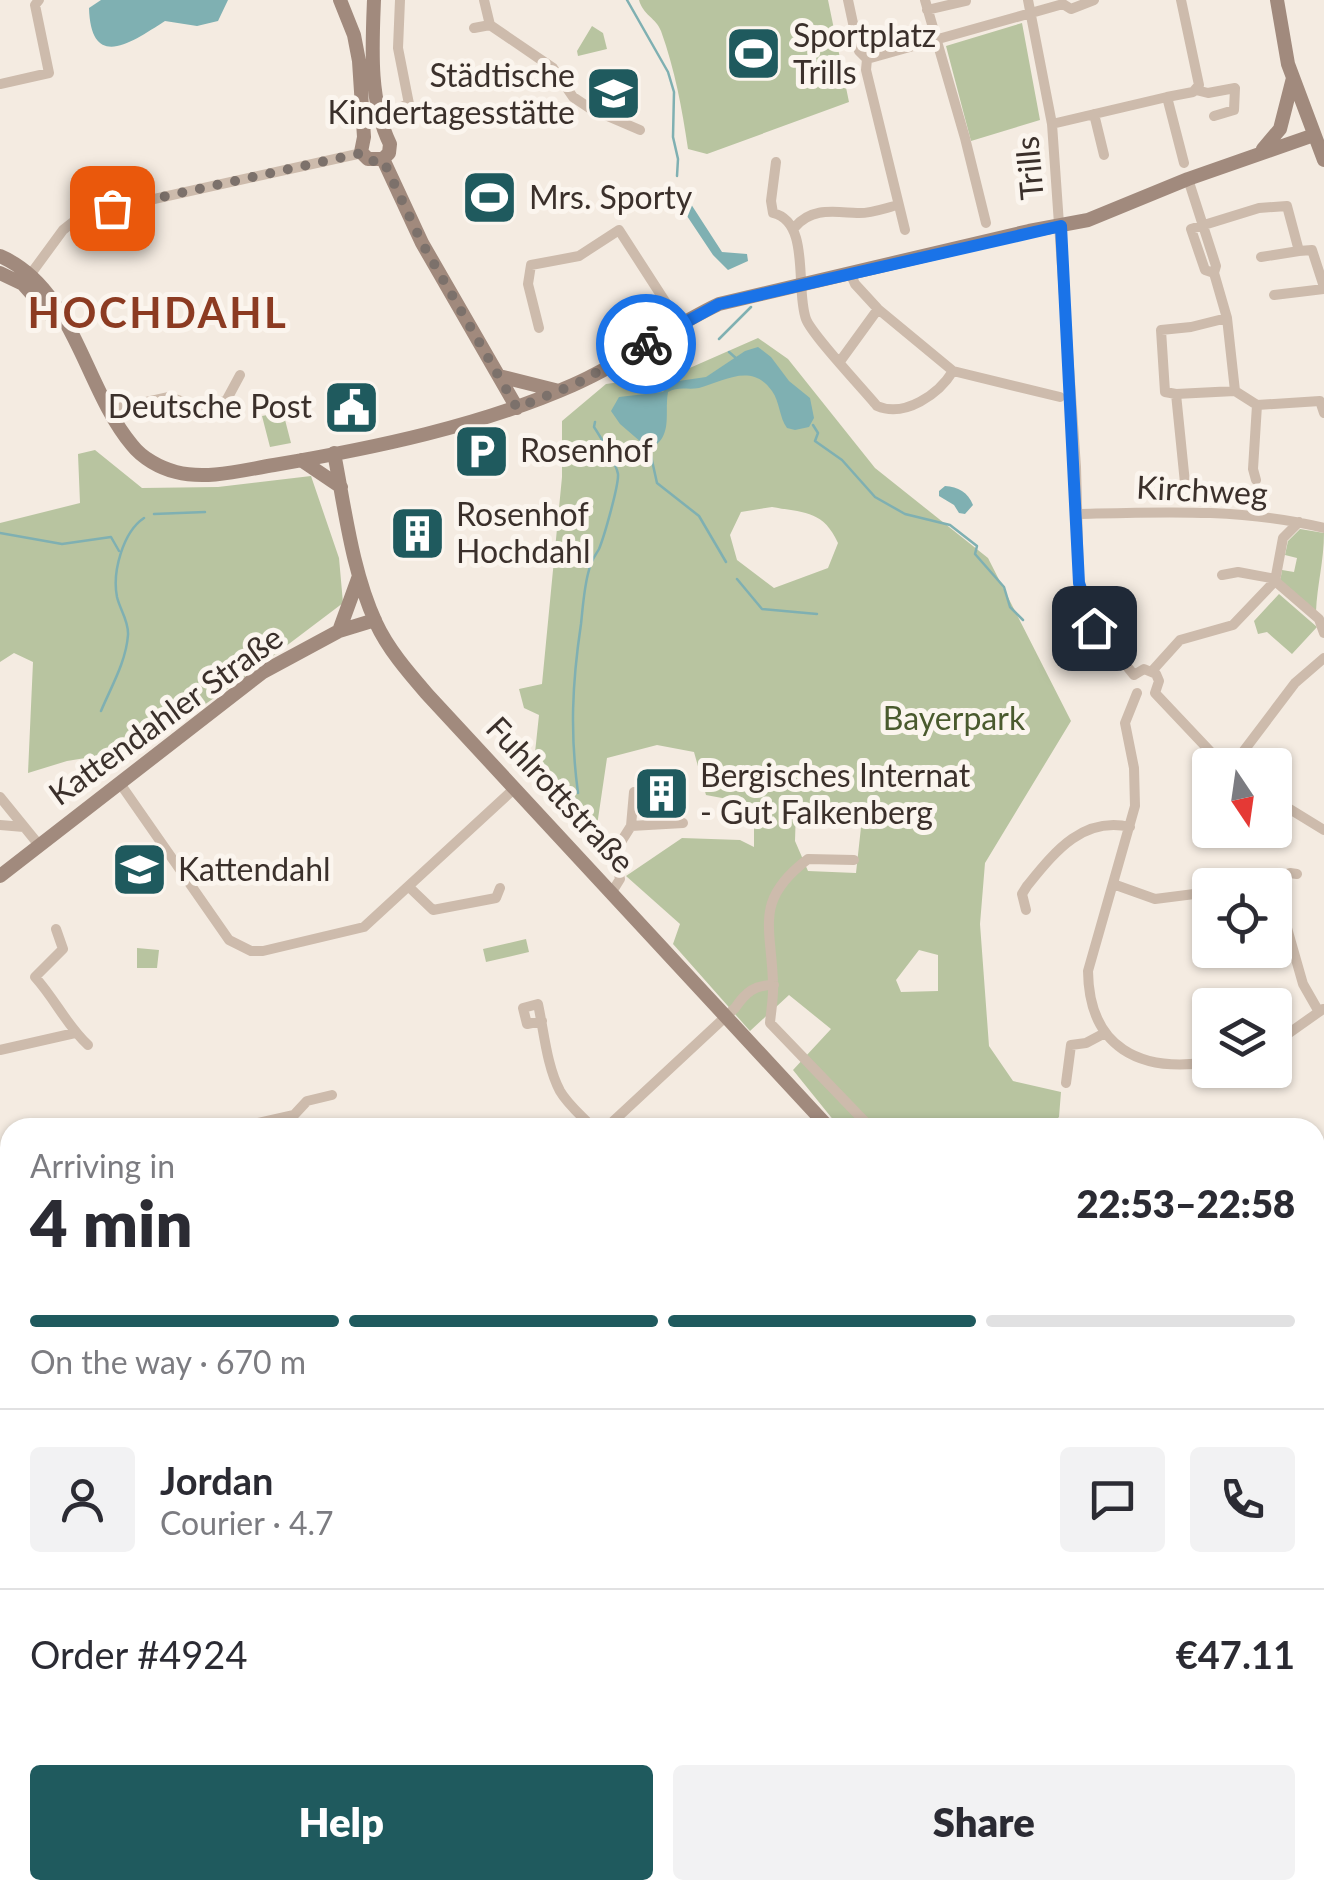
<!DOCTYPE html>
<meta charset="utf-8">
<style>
body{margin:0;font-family:Lato,sans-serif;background:#f2f2f3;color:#2b2b33;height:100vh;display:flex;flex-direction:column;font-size:38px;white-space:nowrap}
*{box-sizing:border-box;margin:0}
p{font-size:32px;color:#7c7c81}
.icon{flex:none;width:55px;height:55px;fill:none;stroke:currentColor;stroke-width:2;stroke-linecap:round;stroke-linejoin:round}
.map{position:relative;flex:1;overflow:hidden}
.side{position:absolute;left:0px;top:1118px;width:1325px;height:782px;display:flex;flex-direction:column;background:#fff;border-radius:30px 30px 0 0;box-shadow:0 2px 8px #0004}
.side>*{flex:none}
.needle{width:65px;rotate:167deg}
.controls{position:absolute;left:1192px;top:748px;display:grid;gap:20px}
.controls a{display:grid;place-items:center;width:100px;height:100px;border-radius:10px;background:#fff;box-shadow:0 2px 8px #0004;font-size:50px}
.pin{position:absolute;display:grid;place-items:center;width:85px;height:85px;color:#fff;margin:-42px;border-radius:20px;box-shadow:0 5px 15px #0006}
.courier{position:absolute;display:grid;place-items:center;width:100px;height:100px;margin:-50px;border:8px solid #1a73e8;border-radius:50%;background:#fff;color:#222;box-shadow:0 2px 12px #0007}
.head em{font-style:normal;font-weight:800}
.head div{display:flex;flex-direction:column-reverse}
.head{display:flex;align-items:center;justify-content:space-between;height:170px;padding:0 30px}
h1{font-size:65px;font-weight:800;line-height:75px}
.bar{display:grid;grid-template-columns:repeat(4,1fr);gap:15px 10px;align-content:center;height:120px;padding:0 30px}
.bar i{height:12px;border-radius:8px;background:#e1e1e2}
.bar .active{background:#1f5a5e}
.bar p{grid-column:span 4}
.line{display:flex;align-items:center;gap:25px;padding:0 30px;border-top:2px solid #e1e1e2}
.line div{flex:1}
.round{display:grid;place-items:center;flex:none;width:105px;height:105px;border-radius:10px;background:#f2f2f3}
.action{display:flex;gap:20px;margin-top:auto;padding:20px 30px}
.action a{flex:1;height:115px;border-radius:10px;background:#1f5a5e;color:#fff;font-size:40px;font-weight:800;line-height:115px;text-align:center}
.action a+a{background:#f2f2f3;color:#2b2b33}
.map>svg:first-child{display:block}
</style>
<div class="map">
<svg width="1324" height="1898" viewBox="0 0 1324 1898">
<rect width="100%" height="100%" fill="#f4ebe1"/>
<path fill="#b8c4a0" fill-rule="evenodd" d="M639,0H828L849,102L707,154L688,149C682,108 675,70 661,31C656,18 643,15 639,0Z
M1022,23L1040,120L971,141L946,46Z
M592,26L603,33L607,49L578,56L577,51Z
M758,338L788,359L875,468L988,558L1071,721L985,863L980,924L989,1046L1013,1081L1061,1092L1059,1117L1048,1128L839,1127L793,1070L831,1029L789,995L750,1031L673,944L680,924L626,876L682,838L740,840L754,847V804L706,795L694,752L657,745L607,758L594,846L532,781L539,715L524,708L519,689L542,684L562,477V421L606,384L676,374ZM772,507C804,513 823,510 838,543L828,568L774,588L737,560L730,535L741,512ZM796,808L863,809L856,873L808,871L795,841ZM919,950L938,955V991L901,992L896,980Z
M283,412L291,443L270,447L262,416Z
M95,450L142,488L218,487L311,476L339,558L343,603L257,668L141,749L67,761L28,773L33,662L14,653L0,662V523L80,503L78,454Z
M1300,529L1324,533C1324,561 1317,585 1316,612L1280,582L1282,570L1294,572L1297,558L1285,555L1288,541Z
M1279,594L1317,627L1292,654L1267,632L1258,634L1254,621Z
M526,939L529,952L486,962L483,949Z
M137,948L159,950L157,968H137Z
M1324,1804V1898H1155L1158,1890H1315V1806Z
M177,1890H285L294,1898H161Z
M350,1890H984L990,1898H323Z"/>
<path fill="#7fb0b2" d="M101,0H228L218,21L197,26L165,21C132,42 91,72 89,8Z
M689,201L722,252L747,254L748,261L728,270L713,255L681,207Z
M758,347L771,357L789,381L810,398L814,418L809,427L795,430L787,428C779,417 780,402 772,391C752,362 724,381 699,388C687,390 678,386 668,392C664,413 674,438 649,449L620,424L611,411L619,397L663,392L672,382L706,377L745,351Z
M945,486C958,487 968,492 973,505L965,514L959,513L954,505L939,496V491Z"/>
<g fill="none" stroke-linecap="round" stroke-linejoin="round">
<path stroke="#7fb0b2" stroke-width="2.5" d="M627,0L668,72L674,92L673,137L678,159L677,176
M682,195L684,204
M719,339L751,307
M729,352L737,359
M813,425L818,433L815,441L842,460L875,497L905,514L950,525L977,546L975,554L1004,587L1010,607L1023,620
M649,447L657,483L699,516L726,562
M154,514L205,512
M0,533L62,544L111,537L119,551
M737,579L762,609L817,614
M101,711C111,687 126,662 128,635C129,621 120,610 117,597C112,572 123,532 144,518
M578,793C570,733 572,684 581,624C583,606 584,587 589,570C590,562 595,556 599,549C604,537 619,485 618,474C616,463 600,436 594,427L595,422
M694,1890L696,1898
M738,1898L740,1890
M883,1898L885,1890"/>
<path stroke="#cdbbac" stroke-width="10" d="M484,0L490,25L553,68L573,97L591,109L640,130
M848,0L859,51L867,59L866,70L905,230
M925,0L965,138L986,223
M1028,0L1052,124L1076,467L1079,583L1091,622L1134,675
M927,10L966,1
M474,28L490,25
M867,59L1063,4L1071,9L1094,0
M0,84L49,73L35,5L39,0
M1196,90L1208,93L1235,88L1234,110L1214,116
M1167,97L1193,92L1199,85L1181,0
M1094,114L1104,155
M381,115L409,104L398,48L400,0
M1052,124L1167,97L1184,163
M776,162L771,201L773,213C811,222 795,289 806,319C812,335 863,389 877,406C905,418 939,394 953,371
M1188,179L1216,266L1214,273L1227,318L1235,391L1257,405L1320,401L1324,413
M795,227C812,207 834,212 857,213C870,214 885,208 898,205
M1261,257L1299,251
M1214,273L1205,270L1191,229L1259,208L1287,206L1299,251L1312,250L1324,287
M30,275L63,230L82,215L362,153
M851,275L855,284L878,309L953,371L1060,397
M1274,295L1324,289
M539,328L528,284L531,265L579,256L619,230L679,323
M841,360L878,309
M1176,394L1235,391
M110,410L169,397L199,407L226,401L240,375
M1256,480L1253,469L1257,405
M1185,483L1176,394L1165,392L1161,330L1191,327L1227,318
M1077,514C1160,512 1243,508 1324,528
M1222,575L1238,572L1276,579
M1275,581L1319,619L1324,633
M1152,671L1180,640L1233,625L1275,581L1283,538L1299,522
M1134,675L1144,669L1156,674L1159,681L1155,693
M1137,693L1125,723L1134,768L1135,806L1088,971C1089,1048 1140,1073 1210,1062
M1155,693L1223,765
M1233,765L1295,683L1324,658
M119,782L229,940L251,951H263L364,927L515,788
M0,797L39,845
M1275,800L1324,830
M0,825L24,827
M631,826L634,792
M854,860L808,859C754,900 771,925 773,982C774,996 771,1010 770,1023L871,1128
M1113,884L1155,899L1210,892
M1251,884L1290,873L1297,874
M409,887L433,910L496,898L500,888
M612,892L620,879L614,853L631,826L683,823
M1026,910L1022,894L1027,886C1054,853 1082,816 1130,827
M56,929L63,949L35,977C55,999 67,1026 88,1045
M1275,930L1287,928L1303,984L1319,1012
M1199,947L1210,945
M542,1021L527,1024L523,1008L538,1004C544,1032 547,1067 560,1091C568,1105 582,1116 593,1128
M1275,1043L1323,1009
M0,1050L75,1033
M1066,1083L1071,1045L1086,1043L1103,1034
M254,1128L253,1124L294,1115L307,1101L332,1095
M606,1128L735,1008C746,992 754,985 774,985
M0,1193L6,1178
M1315,1243L1324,1241
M1315,1466L1324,1470
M1086,1890L1092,1898"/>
<path stroke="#a18a7d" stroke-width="14" d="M340,0L354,35L359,61L364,137L361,152L368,159H383
M374,0C372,48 369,101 390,144L389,153L383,159
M1277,0L1288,64L1324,160
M1263,149L1280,129L1293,78
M383,159L422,243L517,408
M0,256C74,288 84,388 132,445C142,458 160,468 176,472C207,480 243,470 274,465C374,448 480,426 573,385C624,363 668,328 719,304L1029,231L1088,220L1188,179L1314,135
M0,273L23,284L55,320
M499,376L559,391
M334,453C345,509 352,571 376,623C388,649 408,672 427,694L829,1128
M301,460L341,487
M339,631L359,576
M0,876L263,672L339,631L375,620
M1315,1150L1324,1148
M0,1505L10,1502
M1315,1685L1324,1684"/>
<path stroke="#3b302b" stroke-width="2.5" stroke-dasharray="2.5 8" stroke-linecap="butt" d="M1315,1565L1324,1564
M1315,1584L1324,1583
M0,1634L10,1632"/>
</g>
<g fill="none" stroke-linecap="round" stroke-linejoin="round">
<path stroke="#7c716b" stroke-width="10" stroke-dasharray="0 18" d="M112,208L362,153L373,161L383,160L422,243L517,408L578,383L646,344"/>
<path stroke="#1a73e8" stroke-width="12" d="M646,344L719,304L1061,226L1079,583L1094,628"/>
</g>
<defs>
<symbol id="stadium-square" viewBox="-11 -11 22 22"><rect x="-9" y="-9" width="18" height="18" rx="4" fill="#1f5a5e" stroke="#fbf5ee"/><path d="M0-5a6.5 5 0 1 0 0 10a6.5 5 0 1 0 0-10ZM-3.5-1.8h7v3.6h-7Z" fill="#fff"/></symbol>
<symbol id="school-square" viewBox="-11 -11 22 22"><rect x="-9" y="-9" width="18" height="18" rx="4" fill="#1f5a5e" stroke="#fbf5ee"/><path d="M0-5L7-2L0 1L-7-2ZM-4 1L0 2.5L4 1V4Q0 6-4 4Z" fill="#fff"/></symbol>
<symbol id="civic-square" viewBox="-11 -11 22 22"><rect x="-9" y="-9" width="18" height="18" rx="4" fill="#1f5a5e" stroke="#fbf5ee"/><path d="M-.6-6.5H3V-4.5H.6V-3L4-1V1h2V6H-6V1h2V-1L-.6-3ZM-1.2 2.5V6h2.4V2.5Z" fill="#fff"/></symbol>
<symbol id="parking-square" viewBox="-11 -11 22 22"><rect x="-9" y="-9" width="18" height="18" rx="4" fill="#1f5a5e" stroke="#fbf5ee"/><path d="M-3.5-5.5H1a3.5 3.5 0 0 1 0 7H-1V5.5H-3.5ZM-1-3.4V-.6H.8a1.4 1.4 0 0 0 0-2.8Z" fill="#fff"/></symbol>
<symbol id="building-square" viewBox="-11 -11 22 22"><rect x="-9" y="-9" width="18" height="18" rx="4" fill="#1f5a5e" stroke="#fbf5ee"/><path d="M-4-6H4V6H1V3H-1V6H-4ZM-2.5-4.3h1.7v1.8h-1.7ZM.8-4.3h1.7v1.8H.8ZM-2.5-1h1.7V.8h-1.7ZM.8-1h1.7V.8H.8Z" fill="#fff"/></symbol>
</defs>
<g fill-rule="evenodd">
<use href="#stadium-square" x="722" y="22" width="63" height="63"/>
<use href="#school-square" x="582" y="62" width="63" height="63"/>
<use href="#stadium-square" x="458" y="166" width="63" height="63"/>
<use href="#civic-square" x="320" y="376" width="63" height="63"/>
<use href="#parking-square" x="450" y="420" width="63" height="63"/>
<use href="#building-square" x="386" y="502" width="63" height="63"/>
<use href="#building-square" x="630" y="762" width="63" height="63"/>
<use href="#school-square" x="108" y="838" width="63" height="63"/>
</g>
<g text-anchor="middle" stroke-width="10" stroke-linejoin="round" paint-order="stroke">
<g font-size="32" fill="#3b302b" stroke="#fbf5ee" text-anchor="start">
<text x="793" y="47">Sportplatz<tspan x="793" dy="37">Trills</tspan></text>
<text x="575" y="87" text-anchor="end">Städtische<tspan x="575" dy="37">Kindertagesstätte</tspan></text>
<text x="529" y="209">Mrs. Sporty</text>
<text x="312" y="418" text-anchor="end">Deutsche Post</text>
<text x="520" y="462">Rosenhof</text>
<text x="456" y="526">Rosenhof<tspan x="456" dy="37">Hochdahl</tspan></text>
<text x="700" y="787">Bergisches Internat<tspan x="700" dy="37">- Gut Falkenberg</tspan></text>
<text x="178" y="881">Kattendahl</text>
</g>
<g font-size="32" fill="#3b302b" stroke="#fbf5ee">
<text transform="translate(1030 168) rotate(-95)" y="11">Trills</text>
<text transform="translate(1202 491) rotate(3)" y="11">Kirchweg</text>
<text transform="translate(166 716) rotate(-36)" y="11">Kattendahler Straße</text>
<text transform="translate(560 795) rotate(47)" y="11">Fuhlrottstraße</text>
</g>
<g font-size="32" fill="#4a5a2e" stroke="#fbf5ee">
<text x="954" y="730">Bayerpark</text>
</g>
<g font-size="42" font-weight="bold" letter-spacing="2.5" fill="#8c3b22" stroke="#fbf5ee">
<text x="158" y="328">HOCHDAHL</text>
</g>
</g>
</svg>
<div class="controls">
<a><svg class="needle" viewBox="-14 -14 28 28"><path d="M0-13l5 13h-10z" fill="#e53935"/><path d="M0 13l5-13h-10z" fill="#7c7c81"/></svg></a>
<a><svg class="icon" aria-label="locate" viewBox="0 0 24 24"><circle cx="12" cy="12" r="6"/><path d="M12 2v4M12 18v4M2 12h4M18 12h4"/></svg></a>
<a><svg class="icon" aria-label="layers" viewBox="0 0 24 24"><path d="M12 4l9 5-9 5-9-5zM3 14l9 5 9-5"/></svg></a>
</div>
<div class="pin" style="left:112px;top:208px;background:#ea580c"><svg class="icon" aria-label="bag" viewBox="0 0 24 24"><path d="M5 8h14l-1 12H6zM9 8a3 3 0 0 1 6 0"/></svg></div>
<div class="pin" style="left:1094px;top:628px;background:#1f2937"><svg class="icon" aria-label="home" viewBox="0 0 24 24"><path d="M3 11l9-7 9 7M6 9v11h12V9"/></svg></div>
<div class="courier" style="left:646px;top:344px"><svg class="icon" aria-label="bike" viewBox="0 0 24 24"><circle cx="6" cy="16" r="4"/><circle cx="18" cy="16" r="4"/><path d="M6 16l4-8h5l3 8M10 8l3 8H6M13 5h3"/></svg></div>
<section class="side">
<div class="head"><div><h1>4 min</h1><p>Arriving in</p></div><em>22:53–22:58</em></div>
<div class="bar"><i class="active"></i><i class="active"></i><i class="active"></i><i></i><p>On the way · 670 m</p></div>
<div class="line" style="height:180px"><a class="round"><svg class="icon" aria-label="person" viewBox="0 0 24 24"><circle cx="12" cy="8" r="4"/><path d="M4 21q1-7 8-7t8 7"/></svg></a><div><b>Jordan</b><p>Courier · 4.7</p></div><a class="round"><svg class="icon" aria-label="chat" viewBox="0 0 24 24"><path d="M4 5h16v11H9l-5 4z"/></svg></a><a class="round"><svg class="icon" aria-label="phone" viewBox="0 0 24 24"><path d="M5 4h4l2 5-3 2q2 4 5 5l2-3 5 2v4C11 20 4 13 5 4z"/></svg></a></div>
<div class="line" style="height:130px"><div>Order #4924</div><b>€47.11</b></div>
<div class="action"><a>Help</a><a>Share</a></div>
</section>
</div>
